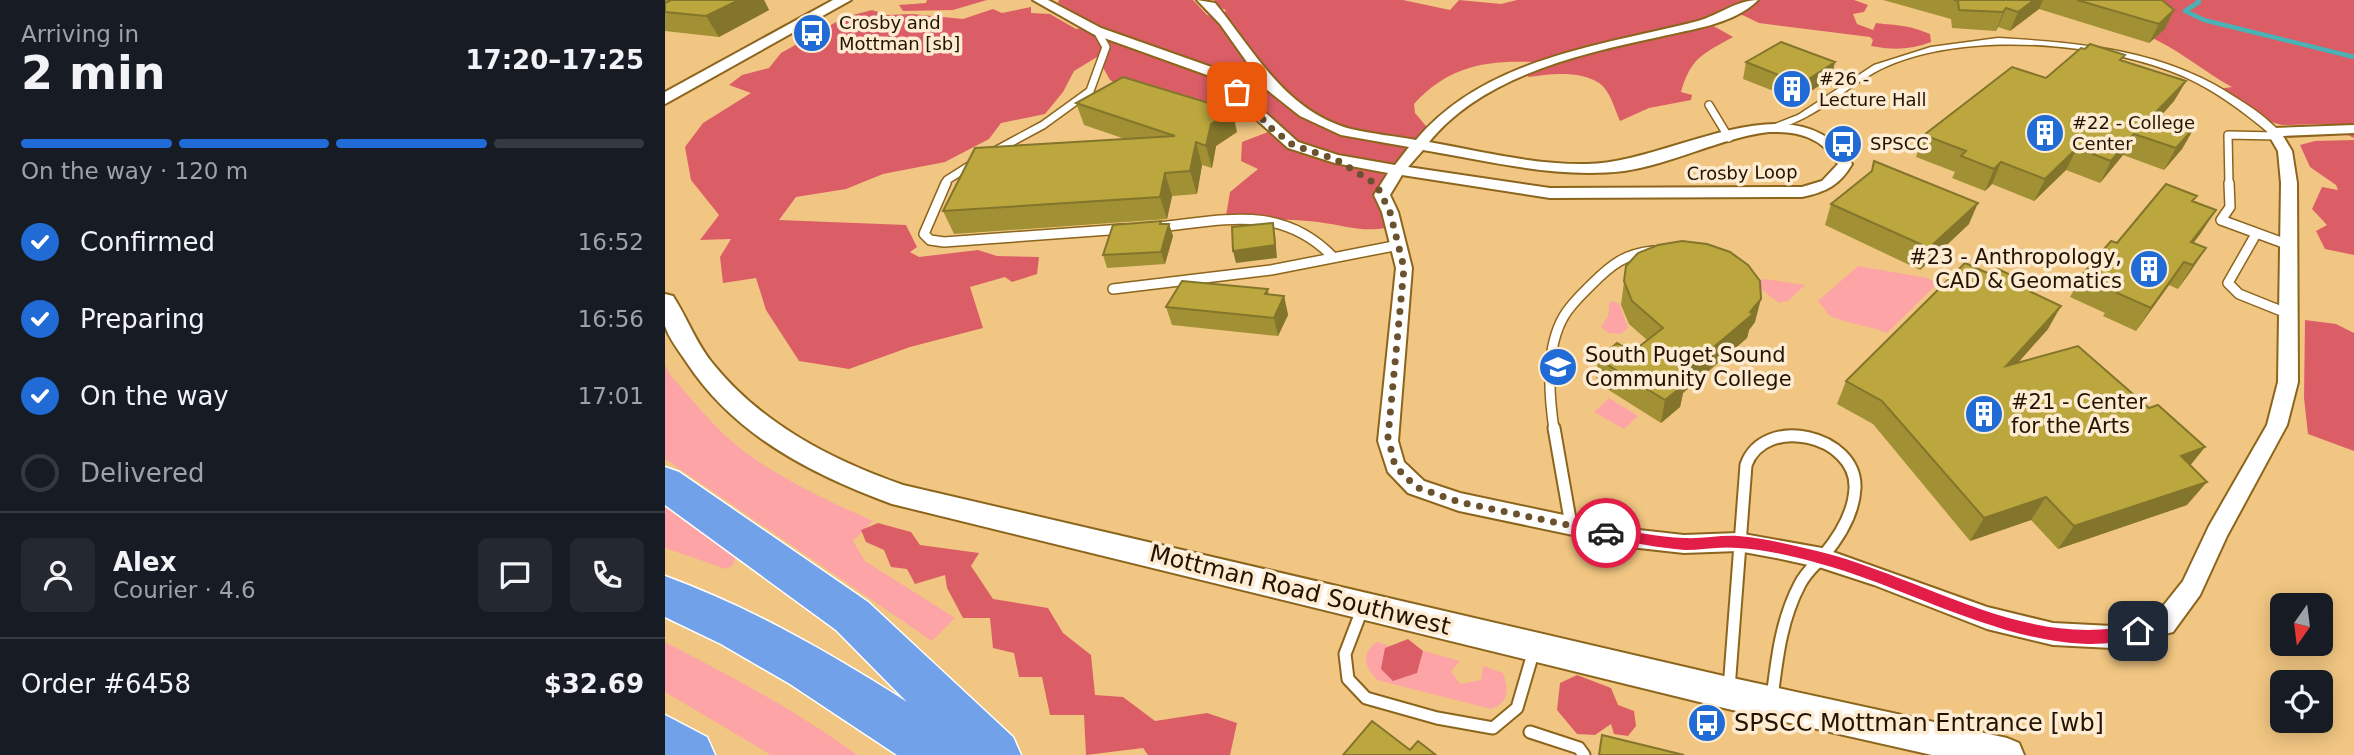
<!DOCTYPE html>
<meta charset="utf-8">
<style>
body{margin:0;font-family:"DejaVu Sans",sans-serif;background:#242831;color:#f1f3f6;height:100vh;display:flex;flex-direction:column;font-size:26px;white-space:nowrap}
*{box-sizing:border-box;margin:0}
p{font-size:23px;color:#9ea1a6}
.icon{flex:none;width:38px;height:38px;fill:none;stroke:currentColor;stroke-width:2;stroke-linecap:round;stroke-linejoin:round}
.map{position:relative;flex:1;overflow:hidden}
.drawer{display:flex;flex-direction:column;background:#171b24;width:665px}
.drawer>*{flex:none}
.needle{width:46px;rotate:194deg}
.tools{position:absolute;left:1605px;top:593px;display:grid;gap:14px}
.tools a{display:grid;place-items:center;width:63px;height:63px;border-radius:10px;background:#171b24;box-shadow:0 4px 18px #0003;font-size:35px}
.pin{position:absolute;display:grid;place-items:center;width:60px;height:60px;color:#fff;margin:-30px;border-radius:14px;box-shadow:0 4px 10px #0006}
.courier{position:absolute;display:grid;place-items:center;width:70px;height:70px;margin:-35px;border:5px solid #e11d48;border-radius:50%;background:#fff;color:#222;box-shadow:0 2px 9px #0007}
.head em{font-style:normal;font-weight:700}
.head div{display:flex;flex-direction:column-reverse}
.head{display:flex;align-items:center;justify-content:space-between;height:119px;padding:0 21px}
h1{font-size:46px;font-weight:700;line-height:52px}
.bar{display:grid;grid-template-columns:repeat(4,1fr);gap:10px 7px;align-content:center;height:84px;padding:0 21px}
.bar i{height:9px;border-radius:5px;background:#363941}
.bar .on{background:#206bd6}
.bar p{grid-column:span 4}
.line{display:flex;align-items:center;gap:18px;padding:0 21px;border-top:2px solid #363941}
.line div{flex:1}
.round{display:grid;place-items:center;flex:none;width:74px;height:74px;border-radius:10px;background:#242831}
ol{padding:0 21px;list-style:none}
li{display:flex;align-items:center;gap:21px;height:77px}
li p{margin-inline-start:auto}
li .icon{padding:7px;border-radius:50%;background:#206bd6;color:#fff;stroke-width:4}
li:last-child{color:#9ea1a6}
li i{width:38px;height:38px;border:4px solid #363941;border-radius:50%}
main{display:flex;flex:1;min-height:0}
.map>svg:first-child{display:block}
</style>
<main>
<section class="drawer">
<div class="head"><div><h1>2 min</h1><p>Arriving in</p></div><em>17:20–17:25</em></div>
<div class="bar"><i class="on"></i><i class="on"></i><i class="on"></i><i></i><p>On the way · 120 m</p></div>
<ol>
<li><svg class="icon" aria-label="check" viewBox="0 0 24 24"><path d="M5 12l5 5 9-10"/></svg>Confirmed<p>16:52</p></li>
<li><svg class="icon" aria-label="check" viewBox="0 0 24 24"><path d="M5 12l5 5 9-10"/></svg>Preparing<p>16:56</p></li>
<li><svg class="icon" aria-label="check" viewBox="0 0 24 24"><path d="M5 12l5 5 9-10"/></svg>On the way<p>17:01</p></li>
<li><i></i>Delivered</li>
</ol>
<div class="line" style="height:126px"><a class="round"><svg class="icon" aria-label="person" viewBox="0 0 24 24"><circle cx="12" cy="8" r="4"/><path d="M4 21q1-7 8-7t8 7"/></svg></a><div><b>Alex</b><p>Courier · 4.6</p></div><a class="round"><svg class="icon" aria-label="chat" viewBox="0 0 24 24"><path d="M4 5h16v11H9l-5 4z"/></svg></a><a class="round"><svg class="icon" aria-label="phone" viewBox="0 0 24 24"><path d="M5 4h4l2 5-3 2q2 4 5 5l2-3 5 2v4C11 20 4 13 5 4z"/></svg></a></div>
<div class="line" style="height:91px"><div>Order #6458</div><b>$32.69</b></div>
</section>
<div class="map">
<svg width="1689" height="755" viewBox="0 0 1689 755">
<rect width="100%" height="100%" fill="#f1c682"/>
<path fill="#fda4a6" d="M1193,266L1262,278L1273,283L1222,333C1208,326 1171,322 1163,314C1160,310 1157,305 1153,301Z
M1099,279L1140,285L1123,301L1114,303L1097,290L1094,280Z
M945,301L954,303L963,328L956,334L944,333L936,327L943,316Z
M0,365L6,376C28,400 50,429 76,449C116,479 163,501 208,521L188,541L200,561L290,618L267,641L0,459Z
M944,398L973,416L959,429L929,412Z
M0,504L71,556L68,565L61,569L0,548Z
M0,642C66,676 132,711 192,755H106L0,692Z
M712,642L725,646L720,648L752,673L758,651L795,661L786,671L795,684L816,680L818,666L838,673C844,690 844,702 826,709L712,680C700,667 695,654 712,642Z"/>
<path fill="#db5e67" d="M262,0H322L288,10L238,11L234,5L261,3Z
M394,0H528L542,15L556,18L561,10L553,7L549,0H738L785,10L794,0L836,4L852,0H1189L1203,5L1199,12L1188,14L1192,24L1208,30L1211,23C1235,26 1240,24 1265,34L1266,42C1246,50 1227,50 1206,46L1208,40L1205,37L1094,23L1071,12L1045,24L1068,37C1038,54 1026,57 1016,92L1027,95L1026,100L984,108L955,121C950,110 945,90 934,83C915,70 884,74 864,77L853,68L867,62C820,60 782,67 749,104L750,113L761,126L770,127L722,185L727,227C696,233 683,226 653,222C622,218 591,220 560,222L565,192L593,169L576,161L577,142L608,130L595,116L568,123L479,98L445,80L432,57L409,71L398,92L380,114L336,123L324,139L280,162L218,174L181,189L131,197L114,220L241,225L252,247L245,252L254,257L313,250L332,256L374,257L372,274L347,282L340,277L305,287L318,328L245,347L184,369L134,361L101,310L91,278L58,283L55,257L66,239L35,240L54,215L26,180L20,147L38,123L86,93L64,85L77,75L104,68L116,53L180,17L207,10L222,15L247,14L298,19L328,9L337,13L366,7V13L385,14L411,29L432,26L393,3Z
M1476,0H1689V138L1659,124L1617,125L1595,119L1554,89L1567,87C1534,69 1507,43 1471,32L1499,30Z
M1689,140V255L1660,249L1651,231L1662,225L1647,209L1657,187L1673,190L1671,185L1645,167L1635,145L1650,141Z
M1640,320L1671,324L1689,333V451L1643,434L1639,398Z
M213,523L246,532L255,545L314,553L306,566L328,599L383,608L398,633L426,655L430,695L458,697L490,721L542,713L572,723L565,755H483L478,748L421,755L419,715H385L377,677H354L349,653L328,648L325,618H298L282,588L280,575L250,584L242,569L226,567L219,550L201,542L196,530Z
M743,639L758,651L752,673L728,681L716,669L720,648Z
M912,675L946,688L953,705L969,711L971,726L963,736L949,734L946,724L930,735L912,734L892,710L895,683Z"/>
<g fill="none" stroke-linecap="round" stroke-linejoin="round">
<path stroke="#4ab1b5" stroke-width="4.5" d="M1533,0L1534,2L1520,11L1539,20L1689,57"/>
<defs>
<path id="service-far2" d="M1044,105L1064,138
M328,152L378,125L425,91L441,47L432,31
M280,185L282,180L312,161
M1564,185L1563,135L1612,136"/>
<path id="service-far1" d="M281,183L259,234L265,240L279,242L458,229
M1564,183L1565,207L1556,220L1624,245
M494,227C560,220 617,204 668,257
M1591,234L1563,283L1574,294L1624,314
M448,289L606,270L734,245
M889,430C884,395 880,348 899,316C906,304 917,294 927,284C947,264 960,254 988,251"/>
<path id="service" d="M889,428L906,525
M698,607L680,654L683,679L701,698L772,718L828,728L852,708L869,650
M1064,689L1081,465C1099,414 1192,435 1190,488C1189,512 1174,537 1159,555C1150,565 1141,572 1135,584C1116,620 1112,658 1107,698
M865,732L914,748L919,755"/>
<path id="pedestrian" d="M1333,38C1418,43 1501,50 1573,99C1588,108 1603,119 1615,132L1609,135L1605,134C1579,112 1552,92 1522,78C1442,42 1298,29 1216,69C1179,88 1153,118 1111,129L1105,126L1133,115L1209,65L1266,47Z"/>
<path id="minor" d="M368,0H383L436,28L552,69L633,142L673,155L730,165L744,147L676,135L635,116L601,89L555,24L532,0L550,3C590,52 620,111 686,129C707,134 729,136 751,140C820,58 935,46 1033,21C1054,15 1072,0 1093,0C1068,25 1026,29 994,37C914,54 818,76 764,142C815,151 869,165 922,164C1004,164 1131,74 1187,164C1175,185 1161,192 1137,197L885,198L737,175L725,195L733,212L747,268L733,441L739,462L759,481L795,493L965,529L1019,535L1073,533L1157,548L1322,607L1388,623L1447,626L1491,615L1518,581L1544,526L1602,425L1613,382L1616,183L1613,151L1602,132L1609,128L1689,125V133L1618,136L1627,151L1632,183L1633,382L1622,425L1562,536L1535,595L1508,632L1447,648L1388,645L1322,629L1209,585L1157,568L1116,559L1073,551L1019,553L965,547L794,511L743,493L723,472L713,441L731,268L717,212L709,195L723,173L670,163L623,148L542,75L428,34ZM1104,132C1133,131 1157,137 1173,164L1157,181L1137,187L885,188L743,167L758,150C824,161 892,179 959,171C1008,164 1054,138 1104,132Z"/>
<path id="tertiary" d="M168,0H186L0,104V92Z
M0,294L8,296C23,319 31,344 49,365C98,425 167,460 238,485L1063,677L1342,738L1354,743L1359,755H1267L1063,709L227,504C148,475 70,436 22,363C15,352 4,339 0,326C0,316 0,304 0,294Z"/>
<path id="motorway" d="M0,467L14,472L203,602L348,737L356,755H232L125,684L56,644L0,617V576C85,607 165,653 242,702L171,630L0,505Z
M0,715L42,737L50,755H0Z"/>
</defs>
<use href="#service-far2" stroke="#8c651d" stroke-width="10"/>
<use href="#service-far1" stroke="#8c651d" stroke-width="12"/>
<use href="#service" stroke="#8c651d" stroke-width="15"/>
<use href="#pedestrian" stroke="#8c651d" stroke-width="3"/>
<use href="#minor" stroke="#8c651d" stroke-width="4"/>
<use href="#tertiary" stroke="#8c651d" stroke-width="4"/>
<use href="#motorway" stroke="#fff" stroke-width="3"/>
<use href="#service-far2" stroke="#fff" stroke-width="7"/>
<use href="#service-far1" stroke="#fff" stroke-width="9"/>
<use href="#service" stroke="#fff" stroke-width="11"/>
<use href="#pedestrian" fill="#fff" fill-rule="evenodd"/>
<use href="#minor" fill="#fff" fill-rule="evenodd"/>
<use href="#tertiary" fill="#fff" fill-rule="evenodd"/>
<use href="#motorway" fill="#71a1e9" fill-rule="evenodd"/>
</g>
<path fill="#a19034" d="M0,0H99L104,10L54,37L0,31Z
M1218,0H1497L1509,10L1500,29L1484,43L1374,9L1345,31L1333,27L1331,31L1287,28L1286,19Z
M1457,61L1521,81L1509,101L1496,116L1529,128L1517,149L1499,170L1458,155L1435,183L1401,170L1369,201L1327,184L1320,191L1287,178L1290,172L1251,157L1259,135L1381,78Z
M1081,62H1170L1166,78L1132,100L1078,79Z
M411,103L572,132L551,146L547,168L537,165L532,194L507,196L502,219L289,234L278,211L460,139L419,125Z
M1209,161L1304,224L1255,270L1160,225L1166,204L1206,172Z
M1532,196L1528,201L1551,210L1528,243L1541,248L1513,289L1504,285L1471,331L1438,316L1440,313L1405,297L1418,274L1452,243Z
M496,221L497,224H504L508,236L500,264L442,268L438,255Z
M961,266L1090,322L1084,330L1082,338L1018,393L1015,407L996,423L931,382L933,359L967,352L982,340L964,324L956,305Z
M1327,275L1371,287L1368,293L1383,329L1352,363L1484,408L1540,447L1525,466L1522,505L1393,549L1366,520L1305,541L1208,424L1172,404L1181,381Z
M603,289L604,295L619,296L623,315L613,336L507,325L501,307Z"/>
<path fill="#83752b" d="M74,0H99L104,10L54,37L41,16Z
M1369,0H1378L1374,9L1345,31L1353,12Z
M1341,8L1333,27L1331,31L1338,12Z
M1509,10L1500,29L1484,43L1494,24Z
M1170,62L1166,78L1132,100L1136,84Z
M1521,81L1509,101L1478,135L1489,114Z
M567,110L572,132L551,146L547,168L541,146L546,124Z
M1529,128L1517,149L1499,170L1511,148Z
M1469,134L1458,155L1435,183L1446,161Z
M531,142L537,165L532,194L525,171Z
M1412,148L1401,170L1369,201L1380,179Z
M1336,162L1327,184L1320,191L1329,169Z
M500,173L507,196L502,219L495,197Z
M1313,203L1304,224L1255,270L1264,248Z
M1551,210L1536,233L1511,266L1526,242Z
M608,223L610,235L612,258L571,263L568,251Z
M504,224L508,236L500,264L496,252Z
M1541,248L1526,271L1513,289L1528,265Z
M1519,262L1504,285L1471,331L1486,308Z
M619,296L623,315L613,336L609,318Z
M1096,299L1090,322L1084,330L1082,338L1018,393L1015,407L996,423L1000,400L1012,378L1085,312Z
M1396,306L1383,329L1329,390L1341,366Z
M1540,447L1521,470L1516,456Z
M1542,482L1522,505L1393,549L1409,526Z
M1381,497L1366,520L1305,541L1319,518Z"/>
<path fill="#bba73d" stroke="#83752b" stroke-width="2" d="M6,0H74L41,16L0,12V3Z
M1289,0H1369L1353,12L1341,8L1338,12L1294,10L1293,1Z
M1412,0H1497L1509,10L1494,24Z
M1116,42L1170,62L1136,84L1081,62Z
M1425,44L1460,55L1455,60L1521,81L1489,114L1529,128L1511,148L1469,134L1446,161L1412,148L1380,179L1336,162L1329,169L1296,156L1301,151L1259,135L1347,67L1381,78L1416,48L1420,49Z
M458,77L567,110L546,124L541,146L531,142L525,171L500,173L495,197L278,211L310,148L510,136L411,103Z
M1209,161L1313,203L1264,248L1166,204L1207,171Z
M1501,184L1532,196L1527,201L1551,210L1526,242L1541,248L1528,265L1519,262L1486,308L1452,293L1455,290L1418,274L1446,241L1452,243Z
M496,221L495,224H504L496,252L438,255L448,225Z
M608,223L610,245L568,251L567,227Z
M1017,241L1042,244L1065,252L1083,265L1095,281L1096,299L1085,312L1088,314L1012,378L1020,384L1000,400L933,359L952,343L967,352L998,328L967,301L959,281L961,266L973,253L993,245Z
M1300,263L1327,275L1333,269L1371,287L1366,292L1396,306L1341,366L1413,346L1484,408L1493,405L1540,447L1516,456L1542,482L1409,526L1381,497L1319,518L1217,401L1181,381Z
M517,281L603,289L600,294L619,296L609,318L501,307Z
M707,721L745,750L753,741L771,755H678Z
M937,735L1019,755H934Z"/>
<path fill="#e11d48" d="M941,527C966,531 993,537 1019,538C1037,539 1055,535 1073,536C1100,538 1130,546 1156,552C1260,578 1362,651 1473,624L1480,631L1478,635C1383,671 1249,588 1156,564C1130,557 1100,549 1073,548C1055,546 1037,550 1020,550C993,548 966,542 941,538L934,533Z"/>
<g fill="none" stroke-linecap="round" stroke-linejoin="round">
<path stroke="#6b522e" stroke-width="7" stroke-dasharray="0 12.6" d="M572,92L606,128L628,145L670,159L711,184L725,212L739,268L723,437L730,466L751,487L794,502L941,533"/>
</g>
<defs>
<symbol id="bus-disc" viewBox="-11 -11 22 22"><circle r="9.5" fill="#206bd6" stroke="#fdecd1"/><path d="M-5-6H5V4H4V6H2V4H-2V6H-4V4H-5ZM-3.5-4V0h7V-4ZM-3.5 1.2v1.5H-2V1.2ZM2 1.2v1.5H3.5V1.2Z" fill="#fff"/></symbol>
<symbol id="building-disc" viewBox="-11 -11 22 22"><circle r="9.5" fill="#206bd6" stroke="#fdecd1"/><path d="M-4-6H4V6H1V3H-1V6H-4ZM-2.5-4.3h1.7v1.8h-1.7ZM.8-4.3h1.7v1.8H.8ZM-2.5-1h1.7V.8h-1.7ZM.8-1h1.7V.8H.8Z" fill="#fff"/></symbol>
<symbol id="university-disc" viewBox="-11 -11 22 22"><circle r="9.5" fill="#206bd6" stroke="#fdecd1"/><path d="M0-5L7-2L0 1L-7-2ZM-4 1L0 2.5L4 1V4Q0 6-4 4Z" fill="#fff"/></symbol>
</defs>
<g fill-rule="evenodd">
<use href="#bus-disc" x="125" y="11" width="44" height="44"/>
<use href="#building-disc" x="1105" y="67" width="44" height="44"/>
<use href="#building-disc" x="1358" y="111" width="44" height="44"/>
<use href="#bus-disc" x="1156" y="122" width="44" height="44"/>
<use href="#building-disc" x="1462" y="247" width="44" height="44"/>
<use href="#university-disc" x="871" y="345" width="44" height="44"/>
<use href="#building-disc" x="1297" y="392" width="44" height="44"/>
<use href="#bus-disc" x="1020" y="701" width="44" height="44"/>
</g>
<g text-anchor="middle" stroke-width="7" stroke-linejoin="round" paint-order="stroke">
<g font-size="18" fill="#231300" stroke="#fdecd1" text-anchor="start">
<text x="174" y="29">Crosby and<tspan x="174" dy="21">Mottman [sb]</tspan></text>
<text x="1154" y="85">#26 -<tspan x="1154" dy="21">Lecture Hall</tspan></text>
<text x="1407" y="129">#22 - College<tspan x="1407" dy="21">Center</tspan></text>
<text x="1205" y="150">SPSCC</text>
</g>
<g font-size="18" fill="#231300" stroke="#fdecd1">
<text transform="translate(1077 173) rotate(-1)" y="6">Crosby Loop</text>
</g>
<g font-size="21" fill="#231300" stroke="#fdecd1" text-anchor="start">
<text x="1457" y="264" text-anchor="end">#23 - Anthropology,<tspan x="1457" dy="24">CAD &amp; Geomatics</tspan></text>
<text x="920" y="362">South Puget Sound<tspan x="920" dy="24">Community College</tspan></text>
<text x="1346" y="409">#21 - Center<tspan x="1346" dy="24">for the Arts</tspan></text>
</g>
<g font-size="24" fill="#231300" stroke="#fdecd1">
<text transform="translate(635 590) rotate(14)" y="8">Mottman Road Southwest</text>
</g>
<g font-size="24" fill="#231300" stroke="#fdecd1" text-anchor="start">
<text x="1069" y="731">SPSCC Mottman Entrance [wb]</text>
</g>
</g>
</svg>
<div class="tools">
<a><svg class="needle" viewBox="-14 -14 28 28"><path d="M0-13l5 13h-10z" fill="#e53935"/><path d="M0 13l5-13h-10z" fill="#9ea1a6"/></svg></a>
<a><svg class="icon" aria-label="locate" viewBox="0 0 24 24"><circle cx="12" cy="12" r="6"/><path d="M12 2v4M12 18v4M2 12h4M18 12h4"/></svg></a>
</div>
<div class="pin" style="left:572px;top:92px;background:#ea580c"><svg class="icon" aria-label="bag" viewBox="0 0 24 24"><path d="M5 8h14l-1 12H6zM9 8a3 3 0 0 1 6 0"/></svg></div>
<div class="pin" style="left:1473px;top:631px;background:#1f2937"><svg class="icon" aria-label="home" viewBox="0 0 24 24"><path d="M3 11l9-7 9 7M6 9v11h12V9"/></svg></div>
<div class="courier" style="left:941px;top:533px"><svg class="icon" aria-label="car" viewBox="0 0 24 24"><path d="M5 17H2v-5l4-1 3-4h7l3 4 3 1v5h-3M9 17h6M6 11h13"/><circle cx="7" cy="17" r="2"/><circle cx="17" cy="17" r="2"/></svg></div>
</div>
</main>
